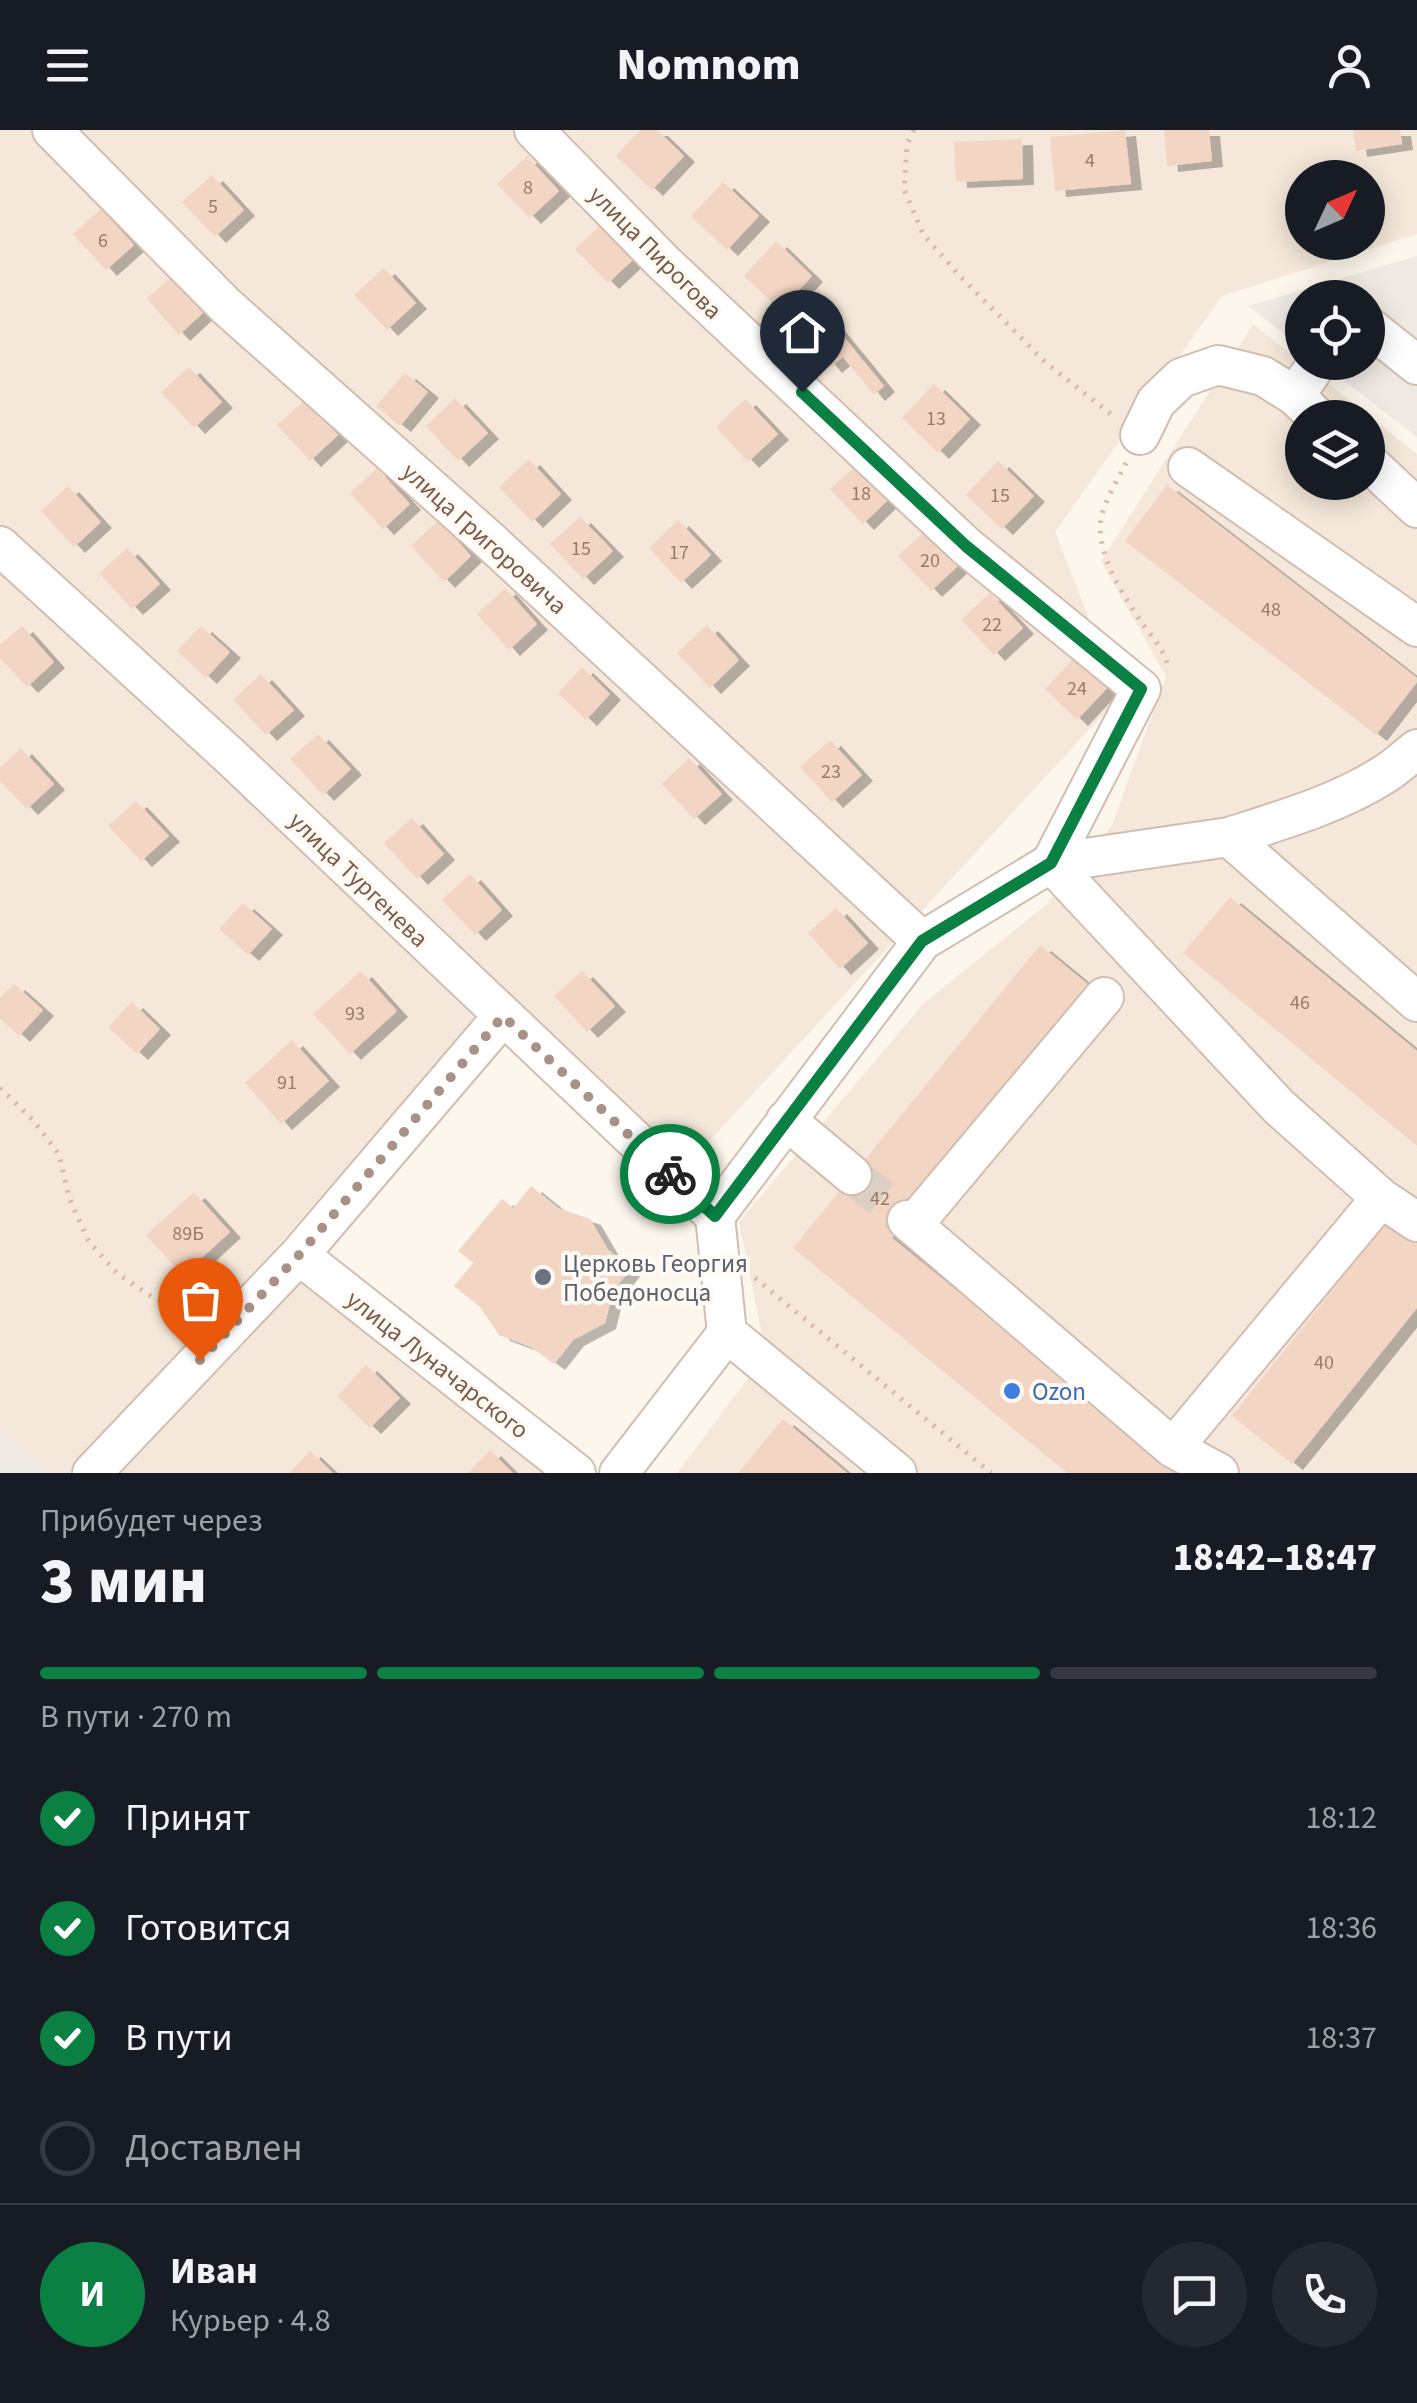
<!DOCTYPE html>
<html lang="ru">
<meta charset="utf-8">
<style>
body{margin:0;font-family:"Source Sans 3",sans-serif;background:#242831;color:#f1f3f6;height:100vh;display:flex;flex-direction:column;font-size:38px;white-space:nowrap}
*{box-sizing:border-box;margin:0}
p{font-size:32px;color:#9ea1a6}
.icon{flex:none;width:55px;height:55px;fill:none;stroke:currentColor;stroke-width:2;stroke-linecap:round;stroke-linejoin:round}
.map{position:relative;height:1343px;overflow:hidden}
.sheet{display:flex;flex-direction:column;background:#171b24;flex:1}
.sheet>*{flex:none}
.needle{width:65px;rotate:46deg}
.controls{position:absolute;left:1285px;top:30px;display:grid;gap:20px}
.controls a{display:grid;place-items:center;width:100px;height:100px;border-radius:50%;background:#171b24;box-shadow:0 5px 25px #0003;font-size:50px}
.pin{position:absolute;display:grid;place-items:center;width:85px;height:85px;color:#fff;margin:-102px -42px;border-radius:50% 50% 50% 0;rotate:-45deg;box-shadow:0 0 10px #0007}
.pin .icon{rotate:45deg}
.courier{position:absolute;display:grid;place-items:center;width:100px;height:100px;margin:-50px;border:8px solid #0b8043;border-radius:50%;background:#fff;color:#222;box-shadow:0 2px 12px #0007}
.head em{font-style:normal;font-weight:800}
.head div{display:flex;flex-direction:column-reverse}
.head{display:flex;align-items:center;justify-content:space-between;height:170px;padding:0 40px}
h1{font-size:65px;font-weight:800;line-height:75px}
.bar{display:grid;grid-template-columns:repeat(4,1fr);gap:15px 10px;align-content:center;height:120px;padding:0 40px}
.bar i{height:12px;border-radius:8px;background:#363941}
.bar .selected{background:#0b8043}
.bar p{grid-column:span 4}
.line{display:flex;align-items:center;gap:25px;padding:0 40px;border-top:2px solid #363941}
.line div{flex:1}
.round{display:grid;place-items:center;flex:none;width:105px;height:105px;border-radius:52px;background:#242831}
ol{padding:0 40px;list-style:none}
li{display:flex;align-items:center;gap:30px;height:110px}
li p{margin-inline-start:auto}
li .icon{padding:10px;border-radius:50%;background:#0b8043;color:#fff;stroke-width:4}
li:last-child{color:#9ea1a6}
li i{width:55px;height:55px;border:5px solid #363941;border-radius:50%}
header{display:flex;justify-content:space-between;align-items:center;height:130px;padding:0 40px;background:#171b24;font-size:45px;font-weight:800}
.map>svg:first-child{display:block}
</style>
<header><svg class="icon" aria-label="menu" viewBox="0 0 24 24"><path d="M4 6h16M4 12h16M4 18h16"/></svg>Nomnom<svg class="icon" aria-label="person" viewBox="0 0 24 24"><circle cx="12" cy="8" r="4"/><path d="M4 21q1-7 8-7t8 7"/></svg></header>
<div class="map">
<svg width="1417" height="1343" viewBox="0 0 1417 1343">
<defs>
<filter id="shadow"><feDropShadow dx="11" dy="6" stdDeviation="0" flood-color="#0004"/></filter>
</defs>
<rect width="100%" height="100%" fill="#fdf6ec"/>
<path fill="#f5e8da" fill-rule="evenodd" d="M0,0H1417V104L1222,166L1055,402L1120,566L689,1033L503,858L181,1226L71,1343H0ZM1302,48H1368V112H1302Z
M1253,194L1417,324V1343H677L766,1224L739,1092L924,873L1046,775L1112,695L1166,547L1101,431ZM1302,288H1368V352H1302Z
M301,1142L555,1343H119Z"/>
<path fill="#efe9e4" d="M1417,126V307L1321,233L1368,232V168H1302V218L1248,176Z
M0,1298L52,1343H0Z"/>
<path fill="#f3d5c3" filter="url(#shadow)" d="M640,0H657L684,26L652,60L616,26Z
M1125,0L1131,54L1055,61L1050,7Z
M1164,0H1209L1212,31L1167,36Z
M1353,0H1400L1402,14L1356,21Z
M1022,9L1023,49L956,52L954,12Z
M527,26L559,61L530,88L497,54Z
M212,45L244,80L215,107L182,72Z
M723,52L759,86L727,120L691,86Z
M101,79L134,115L106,140L73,104Z
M605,91L638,125L608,153L575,119Z
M776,111L812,146L780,180L744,146Z
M384,138L416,173L387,200L354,165Z
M174,144L207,179L179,205L147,169Z
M829,189L884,256L874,265L843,227L831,237L807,208Z
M189,237L222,272L194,298L161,262Z
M405,243L428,262L400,296L376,276Z
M934,254L970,289L938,323L902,288Z
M455,268L488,303L458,331L426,296Z
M745,269L778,304L748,332L716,297Z
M305,270L338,305L310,331L277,295Z
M529,329L561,364L532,392L499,357Z
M998,331L1034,366L1002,399L966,365Z
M860,332L892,366L863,394L830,359Z
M377,338L410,374L383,399L350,363Z
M1167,355L1417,548V552L1376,605L1125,411Z
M68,356L101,392L74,417L41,381Z
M580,387L613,421L583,449L550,414Z
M439,390L471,426L444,452L411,416Z
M678,390L711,425L681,453L649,418Z
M928,398L961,433L931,461L898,426Z
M127,418L160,454L132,479L99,443Z
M505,458L537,494L509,520L477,484Z
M990,463L1023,498L994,525L961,490Z
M707,495L739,530L710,558L677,523Z
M22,496L54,532L27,557L0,528V515Z
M201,496L230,522L206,548L177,521Z
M1076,526L1108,557L1077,590L1045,559Z
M582,537L610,564L586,590L558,563Z
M261,544L294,580L266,605L233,570Z
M318,604L351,639L323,665L290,629Z
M830,610L862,645L832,672L800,637Z
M21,618L54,654L27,679L0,651V638Z
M689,628L722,664L694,689L662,654Z
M136,671L169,706L141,731L108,696Z
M412,688L444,724L417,749L384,713Z
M470,744L502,780L475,805L442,770Z
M1230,767L1417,921V1016L1183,823Z
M243,773L272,799L248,825L219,799Z
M836,778L868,813L840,839L808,803Z
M1040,815L1095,860L892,1108L1181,1343H1067L793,1118Z
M361,841L397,881L350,924L313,884Z
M582,841L615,876L587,902L554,866Z
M14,854L43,880L19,906L0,888V868Z
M132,872L160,899L137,924L108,897Z
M292,910L329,951L281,994L245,953Z
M531,1056L558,1078L590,1089L608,1120L631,1138L613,1161L605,1193L573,1210L554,1234L531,1217L499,1205L480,1177L454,1156L473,1133L458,1121L502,1069L513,1078Z
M194,1062L230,1102L183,1145L146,1105Z
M1392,1086L1417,1106V1178L1292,1334L1232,1286Z
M366,1235L400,1268L370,1298L337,1266Z
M783,1289L847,1343H738Z
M490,1320L513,1343H468Z
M310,1321L333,1343H289Z"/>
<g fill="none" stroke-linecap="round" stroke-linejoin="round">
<path stroke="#dcd0c4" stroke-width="38" stroke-dasharray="38 19" stroke-linecap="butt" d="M852,1045L907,1090"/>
<defs>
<path id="minor" d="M52,0L226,176L489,410L922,811
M534,0L664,133L966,416L1141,559L1051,733L922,811L715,1086L727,1203L619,1343
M1368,196L1417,235
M1318,232L1295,266L1318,288
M1140,305L1156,272L1181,248L1218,235L1263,246L1295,266
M1368,332L1417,378
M1188,337L1417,497
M0,416L231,627L715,1086
M1229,707C1282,690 1338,674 1385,644C1396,637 1407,627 1417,619
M1051,733L1279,977L1381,1068L1173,1318
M1051,733L1229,707L1417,872
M786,990L852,1045
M1381,1068L1417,1092
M907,1090L1173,1318L1219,1343
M913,1095L1104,867
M299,1125L576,1343
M727,1203L897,1343
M92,1343L299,1125L503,886"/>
</defs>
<use href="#minor" stroke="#d1beb0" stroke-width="42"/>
<path stroke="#d9b8a5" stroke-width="5" stroke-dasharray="2.5 8" stroke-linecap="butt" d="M914,0L907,14L904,59L923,104L957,143L1045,232L1112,285
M1126,333C1118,349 1107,367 1102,384C1093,420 1122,464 1142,493C1152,507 1162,517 1167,533L1163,538
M0,958L33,990L59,1024L69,1068L89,1112L118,1144L157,1170L197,1188
M755,1148L991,1343"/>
<use href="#minor" stroke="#fff" stroke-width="38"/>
</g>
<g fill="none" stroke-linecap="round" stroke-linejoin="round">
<path stroke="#a89285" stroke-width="10" stroke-dasharray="0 18" d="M200,1230L299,1125L503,886L670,1044"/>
<path stroke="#0b8043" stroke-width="12" d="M670,1044L715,1086L922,811L1051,733L1141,559L966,416L802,262"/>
</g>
<circle fill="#6b7280" stroke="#fffaf3" stroke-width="4" cx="543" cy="1147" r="10"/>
<circle fill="#3f7fe0" stroke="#fffaf3" stroke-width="4" cx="1012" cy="1261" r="10"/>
<g text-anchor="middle" stroke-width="8" stroke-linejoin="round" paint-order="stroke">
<g font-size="20" fill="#987a6a">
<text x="1090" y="37">4</text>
<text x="528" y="64">8</text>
<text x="213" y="83">5</text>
<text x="103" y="117">6</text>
<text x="936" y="295">13</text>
<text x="861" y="370">18</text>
<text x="1000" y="372">15</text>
<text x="581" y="425">15</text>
<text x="679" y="429">17</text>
<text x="930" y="437">20</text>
<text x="1271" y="486">48</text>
<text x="992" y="501">22</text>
<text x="1077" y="565">24</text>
<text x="831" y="648">23</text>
<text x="1300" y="879">46</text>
<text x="355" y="890">93</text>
<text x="287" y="959">91</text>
<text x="880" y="1075">42</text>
<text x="188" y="1110">89Б</text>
<text x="1324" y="1239">40</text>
</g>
<g font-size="25" fill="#7a5c4d" stroke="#fffaf3">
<text transform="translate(656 122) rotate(45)" y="9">улица Пирогова</text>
<text transform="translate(485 408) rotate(42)" y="9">улица Григоровича</text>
<text transform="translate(359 749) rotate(44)" y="9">улица Тургенева</text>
<text transform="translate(438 1234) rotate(38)" y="9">улица Луначарского</text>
</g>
<g font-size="25" fill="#5b616d" stroke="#fffaf3" text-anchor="start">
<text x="563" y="1142">Церковь Георгия<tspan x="563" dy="29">Победоносца</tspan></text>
</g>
<g font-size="25" fill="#366cbe" stroke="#fffaf3" text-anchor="start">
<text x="1032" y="1270">Ozon</text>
</g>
</g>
</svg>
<div class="controls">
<a><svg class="needle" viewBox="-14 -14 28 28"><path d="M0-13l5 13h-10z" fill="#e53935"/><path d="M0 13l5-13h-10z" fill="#9ea1a6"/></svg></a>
<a><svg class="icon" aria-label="locate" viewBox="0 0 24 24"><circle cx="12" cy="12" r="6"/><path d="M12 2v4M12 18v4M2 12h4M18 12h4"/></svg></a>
<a><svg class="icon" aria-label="layers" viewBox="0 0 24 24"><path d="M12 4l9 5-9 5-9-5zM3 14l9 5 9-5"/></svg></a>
</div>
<div class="pin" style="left:200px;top:1230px;background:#ea580c"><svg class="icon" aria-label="bag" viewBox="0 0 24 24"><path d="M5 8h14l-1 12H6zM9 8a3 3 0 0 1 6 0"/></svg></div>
<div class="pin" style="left:802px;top:262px;background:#1f2937"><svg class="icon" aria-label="home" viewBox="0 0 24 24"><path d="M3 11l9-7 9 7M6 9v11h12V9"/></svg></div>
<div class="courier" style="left:670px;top:1044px"><svg class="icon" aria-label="bike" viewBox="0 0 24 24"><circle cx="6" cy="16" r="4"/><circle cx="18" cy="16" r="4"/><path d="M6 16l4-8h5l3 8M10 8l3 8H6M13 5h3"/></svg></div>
</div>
<section class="sheet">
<div class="head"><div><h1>3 мин</h1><p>Прибудет через</p></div><em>18:42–18:47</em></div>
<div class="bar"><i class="selected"></i><i class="selected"></i><i class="selected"></i><i></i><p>В пути · 270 m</p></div>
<ol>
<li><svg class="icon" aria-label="check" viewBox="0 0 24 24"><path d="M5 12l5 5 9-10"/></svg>Принят<p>18:12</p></li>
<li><svg class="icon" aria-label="check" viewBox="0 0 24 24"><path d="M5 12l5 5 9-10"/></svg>Готовится<p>18:36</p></li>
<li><svg class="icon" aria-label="check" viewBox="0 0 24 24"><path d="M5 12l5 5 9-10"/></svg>В пути<p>18:37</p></li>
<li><i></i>Доставлен</li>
</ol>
<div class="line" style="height:180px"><b class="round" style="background:#0b8043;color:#fff">И</b><div><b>Иван</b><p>Курьер · 4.8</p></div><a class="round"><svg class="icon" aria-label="chat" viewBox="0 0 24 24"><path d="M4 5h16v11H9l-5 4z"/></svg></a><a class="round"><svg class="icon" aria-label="phone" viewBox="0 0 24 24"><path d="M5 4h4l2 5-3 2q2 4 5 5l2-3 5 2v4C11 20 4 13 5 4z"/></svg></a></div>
</section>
